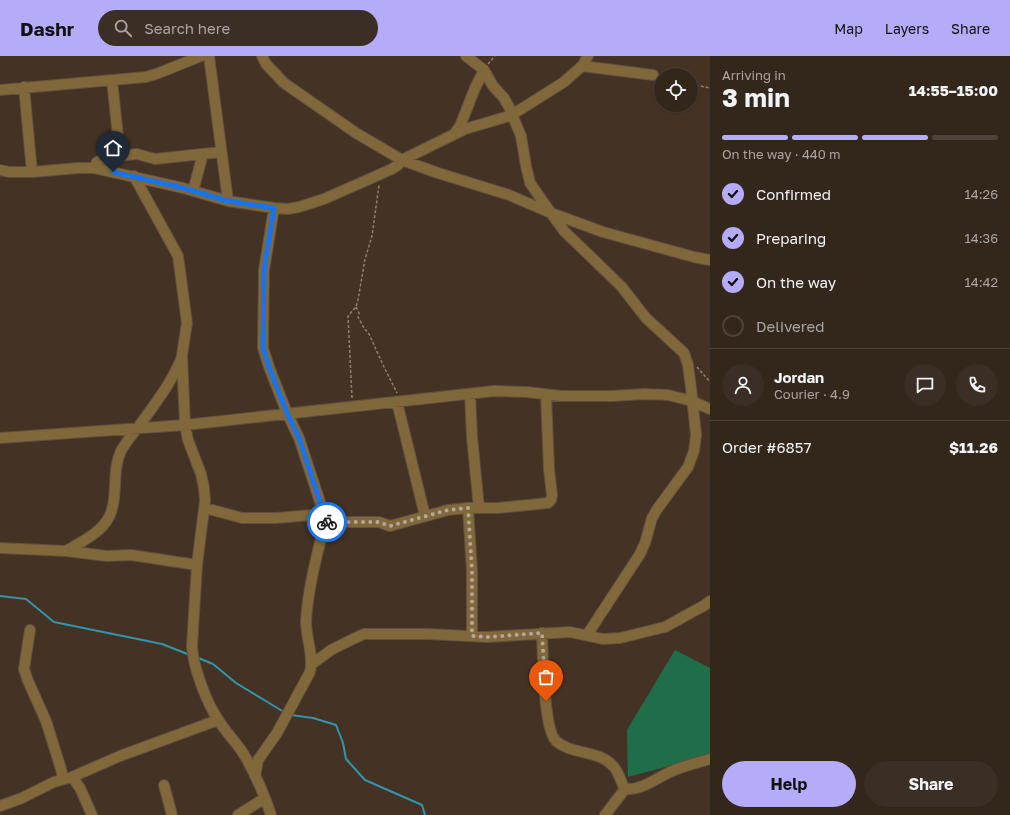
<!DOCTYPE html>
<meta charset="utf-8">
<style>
body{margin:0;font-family:"Golos Text",sans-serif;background:#3b2e24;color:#f1f3f6;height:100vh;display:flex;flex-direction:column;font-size:15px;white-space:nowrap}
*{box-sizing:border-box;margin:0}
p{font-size:13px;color:#a9a5a3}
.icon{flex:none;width:22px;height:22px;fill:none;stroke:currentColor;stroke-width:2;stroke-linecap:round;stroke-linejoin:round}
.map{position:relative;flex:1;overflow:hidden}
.sheet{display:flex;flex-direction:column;background:#33261b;width:300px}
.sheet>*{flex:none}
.tools{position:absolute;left:654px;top:12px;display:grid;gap:8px}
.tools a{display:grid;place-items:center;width:44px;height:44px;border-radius:50%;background:#33261b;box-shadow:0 1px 3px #0004,0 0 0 1px #4e433a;font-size:20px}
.pin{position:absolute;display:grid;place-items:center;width:34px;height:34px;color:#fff;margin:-41px -17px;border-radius:50% 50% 50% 0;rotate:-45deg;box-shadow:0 0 4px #0007}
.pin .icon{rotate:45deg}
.courier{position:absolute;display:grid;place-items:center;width:40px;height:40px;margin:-20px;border:3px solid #1a73e8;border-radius:50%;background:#fff;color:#222;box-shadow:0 1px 5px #0007}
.overview em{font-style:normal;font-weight:700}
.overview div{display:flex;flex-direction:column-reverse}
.overview{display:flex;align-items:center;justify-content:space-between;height:68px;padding:0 12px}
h1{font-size:26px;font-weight:700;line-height:30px}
.bar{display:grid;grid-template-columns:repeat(4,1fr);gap:6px 4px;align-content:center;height:48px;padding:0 12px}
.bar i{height:5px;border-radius:3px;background:#4e433a}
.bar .on{background:#b4acf9}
.bar p{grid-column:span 4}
.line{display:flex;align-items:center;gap:10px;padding:0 12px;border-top:1px solid #4e433a}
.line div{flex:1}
.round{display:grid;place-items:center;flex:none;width:42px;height:42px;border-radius:21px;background:#3b2e24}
ol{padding:0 12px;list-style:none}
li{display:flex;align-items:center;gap:12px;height:44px}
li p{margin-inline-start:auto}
li .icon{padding:4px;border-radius:50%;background:#b4acf9;color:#111;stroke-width:4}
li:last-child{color:#a9a5a3}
li i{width:22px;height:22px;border:2px solid #4e433a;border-radius:50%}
.cta{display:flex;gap:8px;margin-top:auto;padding:8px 12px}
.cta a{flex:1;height:46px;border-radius:24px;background:#b4acf9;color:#111;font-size:16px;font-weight:700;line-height:46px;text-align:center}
.cta a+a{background:#3b2e24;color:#f1f3f6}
header{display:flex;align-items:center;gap:24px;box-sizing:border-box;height:56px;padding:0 20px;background:#b4acf9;color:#111}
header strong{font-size:19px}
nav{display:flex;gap:22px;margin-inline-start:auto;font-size:14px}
.search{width:280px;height:36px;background:#3b2e24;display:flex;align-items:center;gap:10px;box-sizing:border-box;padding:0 14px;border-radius:22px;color:#a9a5a3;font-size:15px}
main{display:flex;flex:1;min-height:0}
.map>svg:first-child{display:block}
</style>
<header>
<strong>Dashr</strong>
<div class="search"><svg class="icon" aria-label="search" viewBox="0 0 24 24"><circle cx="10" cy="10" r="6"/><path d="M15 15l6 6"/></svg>Search here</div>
<nav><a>Map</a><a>Layers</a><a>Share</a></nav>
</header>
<main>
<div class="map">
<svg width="710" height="759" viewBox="0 0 710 759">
<rect width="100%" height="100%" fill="#443224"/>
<path fill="#1f6e49" d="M675,594L710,612V699L628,721L627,674Z"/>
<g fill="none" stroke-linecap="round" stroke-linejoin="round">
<path stroke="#3096ad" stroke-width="2" d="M0,540L26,543L54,566L162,588L190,599
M196,601L213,608L236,627L284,656
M291,659L313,662L336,669L343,687L346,703L365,724L422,749L425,759"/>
<defs>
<path id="minor" d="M209,0L228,145
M262,0L266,8L284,27L356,77L402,104L438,117L509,139L551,157L603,176L694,201L710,204
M466,0L484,14L493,30L504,42L509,51L521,80L526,110L530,127L551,157L564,175L621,230L646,262L684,297L688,309L691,332L696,379L694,395L688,411L658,452L652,462L645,487L640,498L587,579
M582,10L653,19
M112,24L120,100
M24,31L32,116
M0,34L146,21L159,17L201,0
M455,77L460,70L475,32L484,14
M94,112L97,106L107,101L137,98L155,103L221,96
M0,114L9,116H32L78,112H94L183,132L228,145L274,152L288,153L299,151L324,143L392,113L398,109L402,104L465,73L506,61L518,55L564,26L582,10L588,0
M134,120L178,200L187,267L182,299L185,369L188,384L201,418L204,432L205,445L197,509L192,590C193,611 207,648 219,665C227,678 239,689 246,702C256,720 265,740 271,759
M193,135L203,98
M470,338L472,381L479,452
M397,346L425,460
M0,382L185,369L494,335L527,336L561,340H612L645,338L668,339L692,345L710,353
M205,452L242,462H276L324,458
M468,452L472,515V580
M325,466H379L390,470L448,454L468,452H498L548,447L551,444L552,439L549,413L546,339
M0,492L66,495L107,500L131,499L197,509
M66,495C81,486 101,477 109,461C119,441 111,416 121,395C125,387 133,378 139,370C154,349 171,328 181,303
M30,574L24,613L28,625L46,665L61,713L63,723
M542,577C543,597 543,672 556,685C572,699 598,694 612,709C619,715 620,725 625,733C643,735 660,719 677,713C688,709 699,706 710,703
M312,608L331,594L353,583L364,578H428L487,581L570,576L603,583L620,582L665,571L705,549L710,545
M255,720L258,704L277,677L310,616C314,599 306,583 306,565C308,532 317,499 325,466L324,458L299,382L287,357L269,311L263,292L264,214L274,152
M72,721L80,732L92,759
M164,729L172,759
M0,750L22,742L54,726L72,721L120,700L218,664
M238,759L265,742
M605,759L625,733"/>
</defs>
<use href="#minor" stroke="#604f42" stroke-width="12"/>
<path stroke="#8f8074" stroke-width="1.5" stroke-dasharray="3 2" stroke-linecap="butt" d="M488,8L495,0
M691,28L710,32
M356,251L359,257L358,261L364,272L369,278L384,311L397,337
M697,311L710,326
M352,342L348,260L356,251L358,244L365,203L372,180L379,129"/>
<use href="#minor" stroke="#81683a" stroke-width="10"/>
</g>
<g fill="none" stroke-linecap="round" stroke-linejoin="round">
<path stroke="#b5a79d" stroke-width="4" stroke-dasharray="0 7.2" d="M327,466H379L390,470L448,454L468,452L472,515V580L487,581L542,577L546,645"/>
<path stroke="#1a73e8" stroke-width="5" d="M113,116L183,132L228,145L274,152L264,214L263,292L269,311L287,357L299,382L324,458L325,466H327"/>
</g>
</svg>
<div class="tools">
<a><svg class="icon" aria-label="locate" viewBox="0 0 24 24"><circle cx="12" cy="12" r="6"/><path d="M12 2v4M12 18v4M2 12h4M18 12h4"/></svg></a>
</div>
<div class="pin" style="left:546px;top:645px;background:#ea580c"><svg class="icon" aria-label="bag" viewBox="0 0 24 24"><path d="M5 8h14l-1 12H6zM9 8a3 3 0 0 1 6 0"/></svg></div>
<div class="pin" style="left:113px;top:116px;background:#1f2937"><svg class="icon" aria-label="home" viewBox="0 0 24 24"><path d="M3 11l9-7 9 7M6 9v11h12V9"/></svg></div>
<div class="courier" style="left:327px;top:466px"><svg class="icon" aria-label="bike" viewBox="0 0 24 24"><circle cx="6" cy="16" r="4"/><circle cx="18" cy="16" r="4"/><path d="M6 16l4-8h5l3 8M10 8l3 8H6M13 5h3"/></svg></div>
</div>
<section class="sheet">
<div class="overview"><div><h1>3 min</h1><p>Arriving in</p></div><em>14:55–15:00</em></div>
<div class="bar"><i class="on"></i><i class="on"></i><i class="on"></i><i></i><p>On the way · 440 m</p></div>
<ol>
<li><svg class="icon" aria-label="check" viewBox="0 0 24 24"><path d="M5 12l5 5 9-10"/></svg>Confirmed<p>14:26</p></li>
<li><svg class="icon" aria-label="check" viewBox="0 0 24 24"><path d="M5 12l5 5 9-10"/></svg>Preparing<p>14:36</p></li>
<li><svg class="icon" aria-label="check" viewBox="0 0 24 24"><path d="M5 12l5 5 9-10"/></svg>On the way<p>14:42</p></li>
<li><i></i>Delivered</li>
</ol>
<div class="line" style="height:72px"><a class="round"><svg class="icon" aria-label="person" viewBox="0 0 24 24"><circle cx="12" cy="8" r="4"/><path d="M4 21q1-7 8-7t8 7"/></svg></a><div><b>Jordan</b><p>Courier · 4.9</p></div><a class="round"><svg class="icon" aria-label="chat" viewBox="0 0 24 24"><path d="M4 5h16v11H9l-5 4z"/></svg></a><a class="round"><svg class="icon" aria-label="phone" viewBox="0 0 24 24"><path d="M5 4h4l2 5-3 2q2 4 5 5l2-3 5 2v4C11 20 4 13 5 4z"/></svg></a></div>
<div class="line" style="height:52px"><div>Order #6857</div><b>$11.26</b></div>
<div class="cta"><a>Help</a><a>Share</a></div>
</section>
</main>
